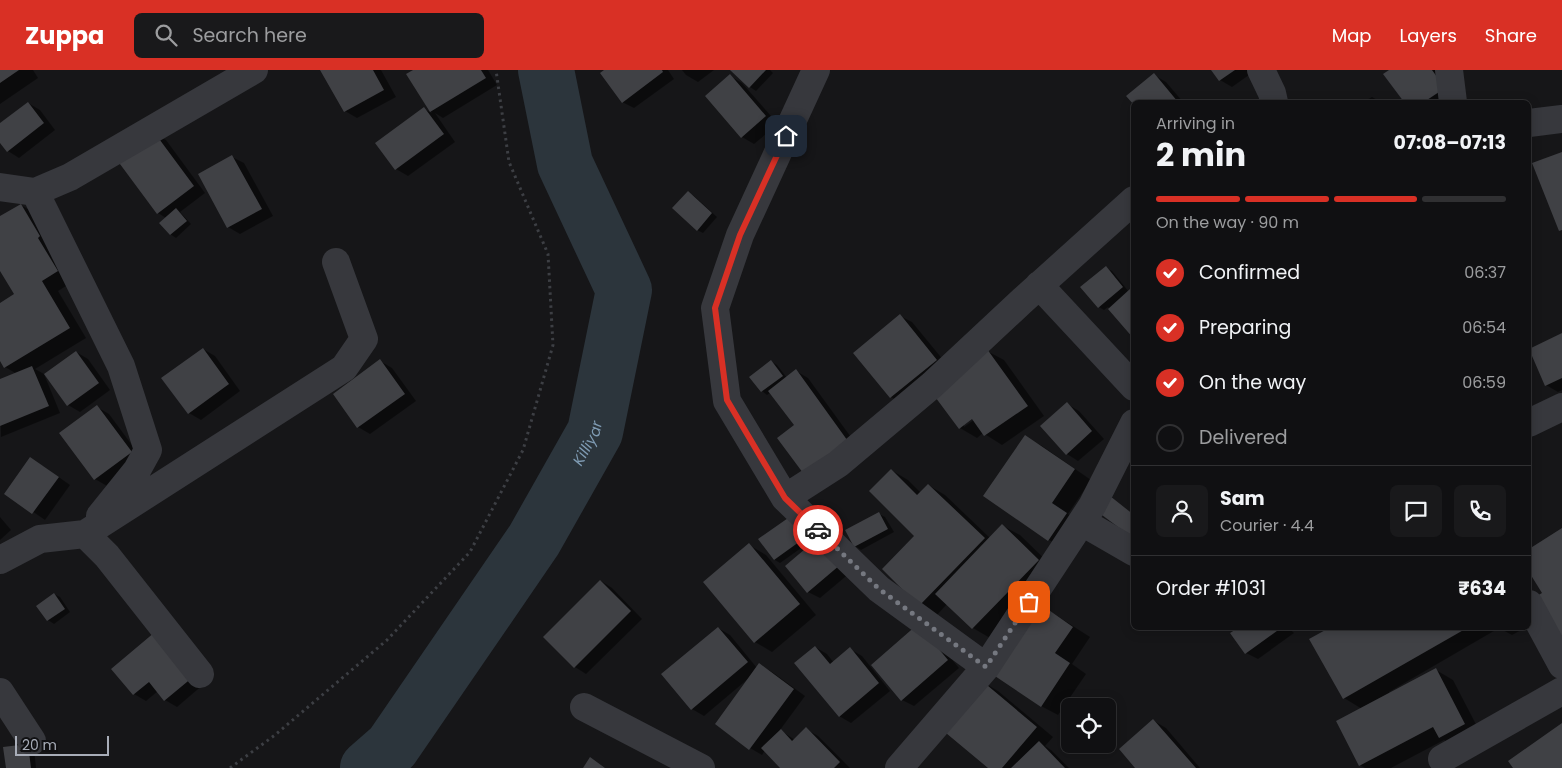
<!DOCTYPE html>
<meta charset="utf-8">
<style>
body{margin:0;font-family:Poppins,sans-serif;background:#19191b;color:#f1f3f6;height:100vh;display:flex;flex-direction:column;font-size:19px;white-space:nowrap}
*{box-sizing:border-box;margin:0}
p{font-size:16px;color:#9c9d9f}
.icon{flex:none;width:28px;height:28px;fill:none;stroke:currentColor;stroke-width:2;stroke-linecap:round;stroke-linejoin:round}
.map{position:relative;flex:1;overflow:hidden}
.sheet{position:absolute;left:1131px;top:30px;width:400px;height:530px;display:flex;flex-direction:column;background:#101012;border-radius:8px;box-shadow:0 2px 12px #0003,0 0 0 1px #303032}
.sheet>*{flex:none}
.controls{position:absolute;left:1061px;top:628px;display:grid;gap:10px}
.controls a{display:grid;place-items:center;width:55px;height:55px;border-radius:8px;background:#101012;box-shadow:0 2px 12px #0003,0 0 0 1px #303032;font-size:25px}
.scale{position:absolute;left:15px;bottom:12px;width:94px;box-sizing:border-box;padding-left:5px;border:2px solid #a8adb8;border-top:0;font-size:14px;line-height:18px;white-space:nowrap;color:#a8adb8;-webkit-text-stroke:4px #111113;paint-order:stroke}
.pin{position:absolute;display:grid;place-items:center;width:42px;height:42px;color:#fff;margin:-21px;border-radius:10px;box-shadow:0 2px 8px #0006}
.courier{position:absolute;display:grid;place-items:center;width:50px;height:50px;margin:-25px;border:4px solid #d93025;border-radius:50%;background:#fff;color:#222;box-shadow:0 1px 6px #0007}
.head em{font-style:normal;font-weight:700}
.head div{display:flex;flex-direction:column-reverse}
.head{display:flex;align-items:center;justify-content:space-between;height:85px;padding:0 25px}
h1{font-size:32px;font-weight:700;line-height:38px}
.bar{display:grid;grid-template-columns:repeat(4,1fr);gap:8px 5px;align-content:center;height:60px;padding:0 25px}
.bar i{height:6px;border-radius:4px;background:#303032}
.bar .on{background:#d93025}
.bar p{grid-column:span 4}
.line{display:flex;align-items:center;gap:12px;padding:0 25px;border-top:1px solid #303032}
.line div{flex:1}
.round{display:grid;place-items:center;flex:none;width:52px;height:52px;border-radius:8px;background:#19191b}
ol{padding:0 25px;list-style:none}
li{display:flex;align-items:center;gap:15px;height:55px}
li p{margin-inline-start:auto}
li .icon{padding:5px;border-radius:50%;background:#d93025;color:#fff;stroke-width:4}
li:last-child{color:#9c9d9f}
li i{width:28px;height:28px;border:2px solid #303032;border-radius:50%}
header{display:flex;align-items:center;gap:30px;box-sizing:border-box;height:70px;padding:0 25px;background:#d93025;color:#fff}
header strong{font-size:24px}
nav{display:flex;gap:28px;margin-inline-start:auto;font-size:18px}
.search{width:350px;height:45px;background:#19191b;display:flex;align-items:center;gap:12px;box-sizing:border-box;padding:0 18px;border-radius:8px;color:#9c9d9f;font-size:19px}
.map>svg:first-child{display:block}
</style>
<header>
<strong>Zuppa</strong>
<div class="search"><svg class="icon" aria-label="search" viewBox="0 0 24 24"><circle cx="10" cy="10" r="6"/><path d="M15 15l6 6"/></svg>Search here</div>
<nav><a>Map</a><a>Layers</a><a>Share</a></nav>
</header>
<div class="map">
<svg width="1562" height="698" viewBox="0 0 1562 698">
<rect width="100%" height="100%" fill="#161618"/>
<path fill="#0007" fill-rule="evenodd" d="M0,0H33L38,8L0,34Z
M322,0H381L396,27L357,48L345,41Z
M415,0H488L497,15L443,48L435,43L455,72L408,106L396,99L424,39L432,43L408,4Z
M606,0H668L674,9L634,38L622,32Z
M682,0H714L698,12L686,5Z
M732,0H770L773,3L756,21L750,17Z
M1213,0H1256L1232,17L1220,10Z
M1391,0H1438L1445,32H1406L1385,4Z
M1154,5L1166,12L1183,32H1134L1128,26Z
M730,6L742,13L778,54L754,74L742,67Z
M1372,27L1381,32H1363Z
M28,33L40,40L55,60L19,88L8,81L0,71V55Z
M154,64L166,70L205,123L180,142L191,154L176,168L170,164L166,148L158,143Z
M232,87L244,93L273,146L240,164L228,157L199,104Z
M688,123L694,126L717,147L703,163L697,160Z
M21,135L38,145L74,211L58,221L86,268L35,299L44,304L60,343L1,367L0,310L17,304L5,297L0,289V234L16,225L0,198V147Z
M1106,198L1112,201L1129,222L1134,267L1108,237L1104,240L1099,237Z
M900,246L912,252L949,297L903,334L891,327L854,283Z
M1562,265V320L1558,322L1546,315Z
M203,279L215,286L240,321L201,350L189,343Z
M987,281L1004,290L1044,346L1002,375L983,363L977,368L960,358ZM976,345L978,347L964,357V353Z
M76,282L88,289L110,320L80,342L68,335Z
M380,291L392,298L416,331L370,364L358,357Z
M772,292L777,295L787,308L796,301L808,308L861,381L795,355L770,323L767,325L762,321Z
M1067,334L1079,341L1104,369L1078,391L1067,384Z
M97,337L109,344L143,390L107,416L95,409Z
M1025,367L1042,376L1091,410L1068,444L1084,454L1066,479L1049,470L985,425Z
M43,396L70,415L45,450L6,423Z
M891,400L908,410L921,423L928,415L945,425L990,468L1003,456L1020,465L1056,500L990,568L973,558L947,534L937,545L920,535L916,466Z
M879,444L885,447L894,462L861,480L855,476Z
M0,447L11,460L0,470Z
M791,447L811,471L780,493L775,490L760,469Z
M818,470L851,502L820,528L808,522Z
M749,475L766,485L816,545L772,582L755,572Z
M601,511L612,518L642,549L586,604L575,597Z
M54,524L60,527L70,542L54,554L48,550Z
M1037,533L1090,567L1072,594L1086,604L1058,645L1041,636Z
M718,558L730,565L757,598L760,595L772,602L805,626L780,660L795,670L806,659L818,666L850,698H782L765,680L762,685L750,678L749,608L704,646L692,639Z
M1228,558H1289L1294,563L1258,589L1246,583L1235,561Z
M1332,558H1525L1512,565L1499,558L1389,622L1390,624L1436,600L1453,610L1481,664L1457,677L1444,670L1391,698H1365L1360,695L1362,639L1344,628L1310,570Z
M930,563L959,598L914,636L902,630Z
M167,570L204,614L177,637L165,630L158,621L146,631L134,624L112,599Z
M815,577L827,584L834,593L850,579L862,586L890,621L851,653L839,646Z
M981,611L998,621L1053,667L1045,676L1051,680L1069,698H990Z
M1154,651L1166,658L1200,698H1137Z
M34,678L36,698H7Z"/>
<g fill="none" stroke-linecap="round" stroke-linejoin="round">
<path stroke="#2c353c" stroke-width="56" id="s1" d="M368,698L392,677L534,470L595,362L624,220L565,94L546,0"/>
</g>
<path fill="#404145" d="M0,0H19L0,13Z
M320,0H373L384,20L344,42Z
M413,0H481L486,8L430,42L406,4Z
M604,0H662L663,2L622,33L600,3Z
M730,0H766L749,18Z
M1211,0H1235L1219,11Z
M1389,0H1432L1445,18L1424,32H1404L1383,4Z
M1154,3L1178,32H1134V35L1126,26Z
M730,4L766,46L741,68L705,26Z
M28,32L44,53L7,82L0,73V53Z
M424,37L444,64L395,100L375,73Z
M154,62L194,116L157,144L117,90Z
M1562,82V160L1559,161L1532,93Z
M232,85L262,139L227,158L198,104Z
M688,121L712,143L697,161L672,138Z
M21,134L40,166L38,168L58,201L42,211L70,258L4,298L0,291V233L14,224L0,201V146Z
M176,138L187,151L170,165L159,153Z
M1106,196L1123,217L1098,238L1080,217Z
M1130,219L1134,223V269L1108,239Z
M900,244L937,290L890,328L853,283Z
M1562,263V308L1545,316L1529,279Z
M203,278L229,314L188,344L161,308Z
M987,279L1028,336L984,366L972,349L959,359L930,320Z
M76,281L99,313L67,336L44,304Z
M380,289L405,324L357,358L333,324Z
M771,290L783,306L761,322L749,307Z
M32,296L49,336L0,356V309Z
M796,299L850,374L806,407L777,368L794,355L768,321Z
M1067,332L1092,361L1066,385L1040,356Z
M97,335L132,382L94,410L59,363Z
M1025,365L1075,399L1052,433L1067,443L1048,471L983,426Z
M30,387L59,407L32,444L4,424Z
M891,399L917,425L928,414L985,468L919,536L882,499L914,466L869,421Z
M1110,426L1134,445V469L1098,442Z
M879,442L888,459L854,477L845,460Z
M791,446L806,467L774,490L758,469Z
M1002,454L1039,490L972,559L935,524Z
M1562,458V580L1530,530L1542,523L1529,502V479Z
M818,468L840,495L807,523L785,496Z
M749,473L800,534L754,573L703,512Z
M600,510L631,541L574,598L543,567Z
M54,523L65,539L47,551L36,536Z
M1036,531L1073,557L1055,583L1070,593L1041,637L989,602Z
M918,554L948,590L901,631L871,595Z
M718,557L748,592L691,640L661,604Z
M1238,558H1281L1245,584L1230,563Z
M1329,558H1467L1343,629L1309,569Z
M155,562L193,607L164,631L149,612L133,625L111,599Z
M815,576L830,594L850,577L879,613L839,647L794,593Z
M759,593L794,619L749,680L715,654Z
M1436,598L1465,654L1439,668L1433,657L1359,696L1336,651Z
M981,610L1037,657L1002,698H988L940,658Z
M1153,649L1196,698H1135L1119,679Z
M1562,653V698H1513L1508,691Z
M806,657L840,692L834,698H780L761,678L781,659L792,671Z
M1039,671L1065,698H1011Z
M28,674L31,698H6L3,677Z
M590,687L605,698H583Z"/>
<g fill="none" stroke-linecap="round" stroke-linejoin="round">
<path stroke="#3d3f44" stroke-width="3" stroke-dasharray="2.5 4" stroke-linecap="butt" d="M230,698L275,665L387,570L470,482L523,380L553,275L548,184L509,92L496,0"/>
<path stroke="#37383d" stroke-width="28" d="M816,0L740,165L715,238L727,331L785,428L879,519L986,597
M1261,0L1272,23L1274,32
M1449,0L1453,32
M1529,53L1562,49
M0,117L35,122L70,107L254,0
M35,122L121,296L148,380L137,400L100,446
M1039,215L1134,317
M1529,353L1562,337
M785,428L838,394L932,315L1023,230L1134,130
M1082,452L1134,482
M85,464L344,298L364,269L336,192
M0,490L40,469L85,464L107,486L200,604
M1529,534L1562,595
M0,622L32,671
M584,637L701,698
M1442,689L1562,621
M899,698L986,597L1092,436L1134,353"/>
</g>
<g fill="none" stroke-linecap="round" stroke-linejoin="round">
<path stroke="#757880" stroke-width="5" stroke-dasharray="0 9" d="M818,460L879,519L986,597L1029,532"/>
<path stroke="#d93025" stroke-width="6" d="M786,66L740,165L715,238L727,330L785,428L818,460"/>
</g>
<g text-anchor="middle" stroke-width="4.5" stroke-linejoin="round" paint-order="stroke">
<g font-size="15" font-style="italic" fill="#7f9bb3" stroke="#111113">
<text dy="5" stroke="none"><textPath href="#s1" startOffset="394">Killiyar</textPath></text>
</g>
</g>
</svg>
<div class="controls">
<a><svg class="icon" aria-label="locate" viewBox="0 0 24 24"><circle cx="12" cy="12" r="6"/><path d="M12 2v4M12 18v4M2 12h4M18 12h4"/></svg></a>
</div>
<div class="scale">20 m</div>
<div class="pin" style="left:1029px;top:532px;background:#ea580c"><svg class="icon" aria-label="bag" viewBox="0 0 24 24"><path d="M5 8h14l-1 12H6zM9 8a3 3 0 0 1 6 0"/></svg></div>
<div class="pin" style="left:786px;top:66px;background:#1f2937"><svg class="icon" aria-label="home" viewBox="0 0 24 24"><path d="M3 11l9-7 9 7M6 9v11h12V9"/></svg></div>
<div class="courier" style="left:818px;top:460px"><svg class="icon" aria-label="car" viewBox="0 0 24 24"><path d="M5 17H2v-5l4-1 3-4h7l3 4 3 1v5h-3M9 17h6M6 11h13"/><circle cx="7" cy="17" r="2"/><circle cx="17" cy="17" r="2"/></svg></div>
<section class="sheet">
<div class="head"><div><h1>2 min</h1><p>Arriving in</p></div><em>07:08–07:13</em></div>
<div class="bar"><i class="on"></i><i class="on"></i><i class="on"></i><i></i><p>On the way · 90 m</p></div>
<ol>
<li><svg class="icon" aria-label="check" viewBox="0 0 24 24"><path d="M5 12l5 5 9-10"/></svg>Confirmed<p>06:37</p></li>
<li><svg class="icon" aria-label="check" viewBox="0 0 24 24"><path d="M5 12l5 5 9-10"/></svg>Preparing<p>06:54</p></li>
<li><svg class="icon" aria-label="check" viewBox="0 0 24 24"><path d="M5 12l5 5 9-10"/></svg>On the way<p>06:59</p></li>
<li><i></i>Delivered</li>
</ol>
<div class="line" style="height:90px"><a class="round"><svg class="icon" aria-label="person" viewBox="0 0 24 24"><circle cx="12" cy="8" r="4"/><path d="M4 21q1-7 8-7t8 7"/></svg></a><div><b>Sam</b><p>Courier · 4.4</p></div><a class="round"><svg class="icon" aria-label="chat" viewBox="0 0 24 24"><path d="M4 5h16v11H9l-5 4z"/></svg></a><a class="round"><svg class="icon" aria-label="phone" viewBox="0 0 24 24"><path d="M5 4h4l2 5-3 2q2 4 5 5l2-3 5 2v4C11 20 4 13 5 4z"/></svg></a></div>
<div class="line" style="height:65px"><div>Order #1031</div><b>₹634</b></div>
</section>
</div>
